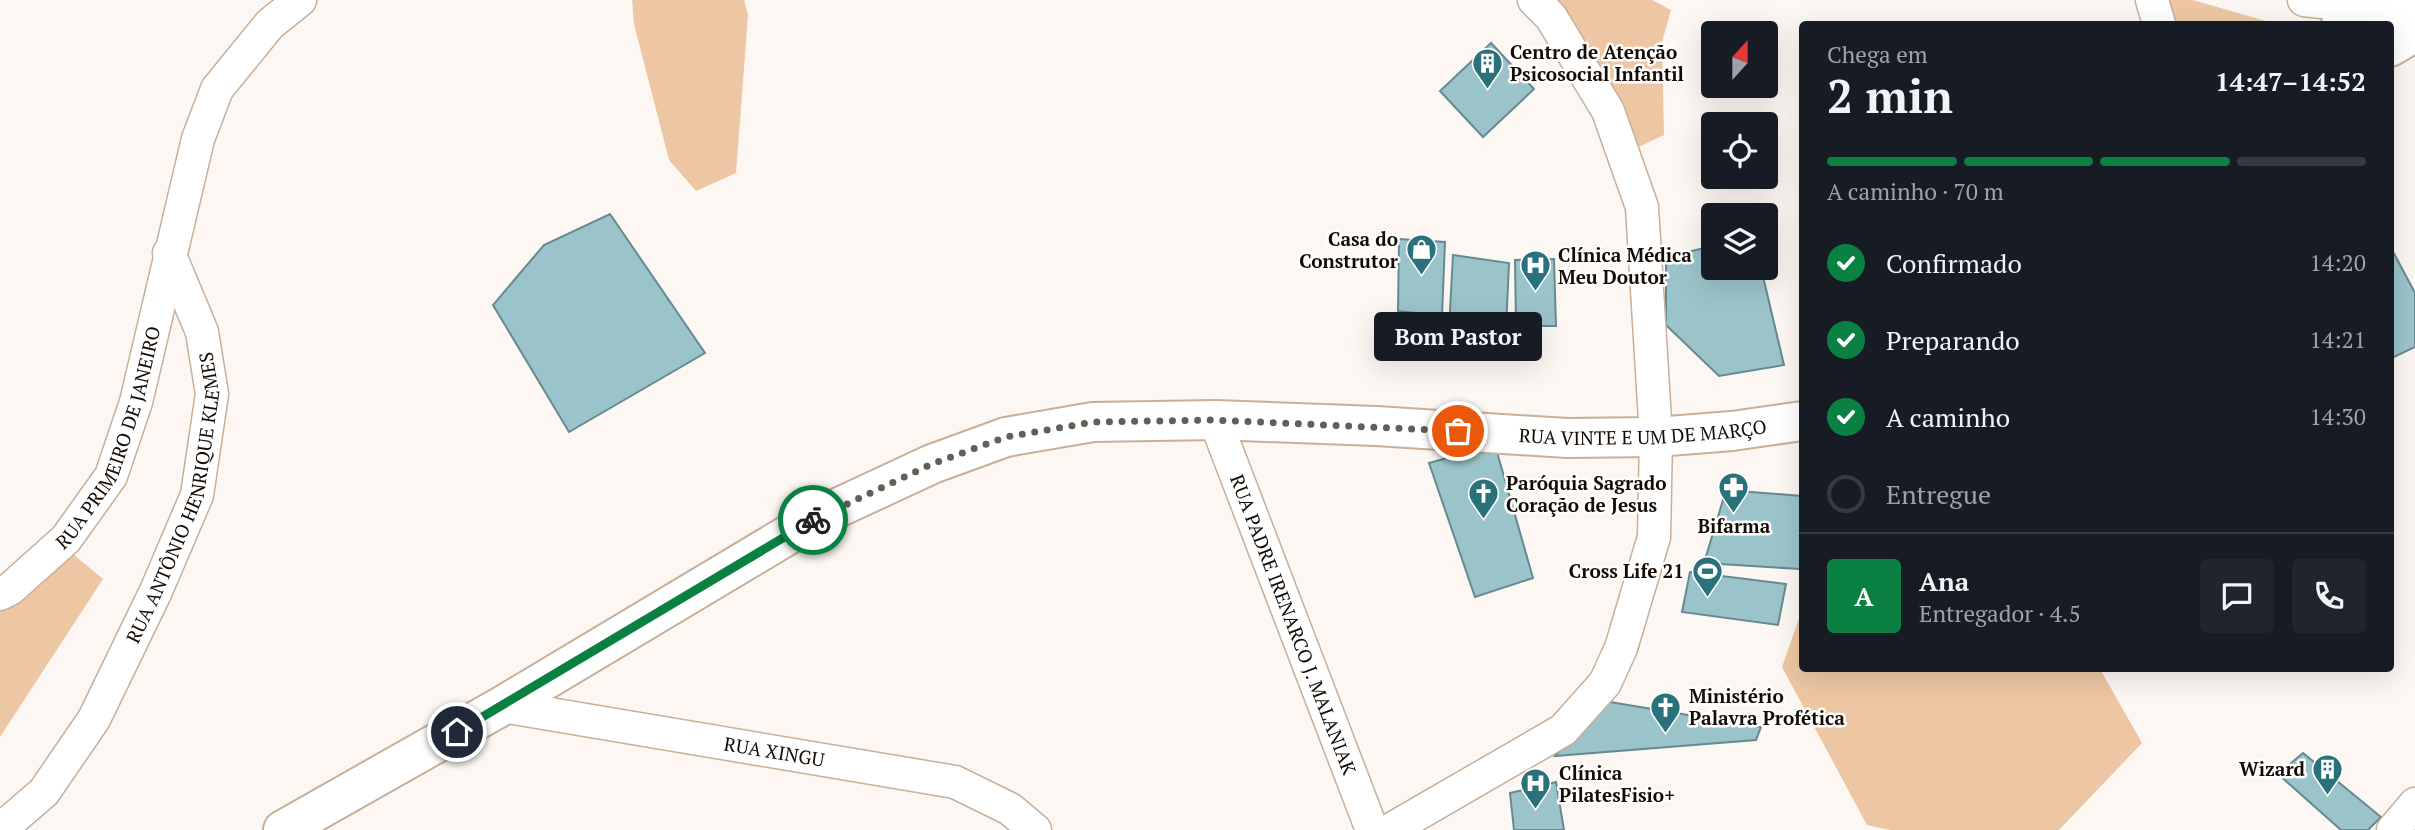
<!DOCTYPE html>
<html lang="pt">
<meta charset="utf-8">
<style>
body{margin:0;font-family:"PT Serif",serif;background:#20242c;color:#f1f3f6;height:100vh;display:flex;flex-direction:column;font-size:26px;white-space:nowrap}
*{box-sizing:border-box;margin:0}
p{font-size:23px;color:#9ea1a6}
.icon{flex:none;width:38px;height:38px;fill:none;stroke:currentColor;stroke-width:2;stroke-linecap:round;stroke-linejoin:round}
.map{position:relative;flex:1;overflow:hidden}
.panel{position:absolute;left:1799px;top:21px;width:595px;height:651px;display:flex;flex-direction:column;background:#171b24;border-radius:7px;box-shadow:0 7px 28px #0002}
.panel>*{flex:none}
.needle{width:46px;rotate:21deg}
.buttons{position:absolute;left:1701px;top:21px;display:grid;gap:14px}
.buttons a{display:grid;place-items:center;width:77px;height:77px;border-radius:7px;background:#171b24;box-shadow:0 7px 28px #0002;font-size:35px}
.pin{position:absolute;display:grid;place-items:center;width:60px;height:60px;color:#fff;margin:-30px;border:4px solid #fff;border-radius:50%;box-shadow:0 2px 7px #0007}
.courier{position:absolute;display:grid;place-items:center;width:70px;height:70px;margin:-35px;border:5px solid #0b8043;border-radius:50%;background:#fff;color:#222;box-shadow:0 2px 9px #0007}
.bubble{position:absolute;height:49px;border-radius:7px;background:#171b24;box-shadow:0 7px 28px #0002;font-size:23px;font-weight:700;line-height:49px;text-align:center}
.overview em{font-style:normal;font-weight:700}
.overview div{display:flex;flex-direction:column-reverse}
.overview{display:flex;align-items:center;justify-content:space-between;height:119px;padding:0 28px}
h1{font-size:46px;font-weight:700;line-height:52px}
.bar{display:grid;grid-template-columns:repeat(4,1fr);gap:10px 7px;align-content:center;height:84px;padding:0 28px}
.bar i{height:9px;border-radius:5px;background:#363941}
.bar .on{background:#0b8043}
.bar p{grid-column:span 4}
.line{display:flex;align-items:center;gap:18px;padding:0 28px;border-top:2px solid #363941}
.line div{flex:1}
.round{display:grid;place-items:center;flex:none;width:74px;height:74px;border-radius:7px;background:#20242c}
ol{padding:0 28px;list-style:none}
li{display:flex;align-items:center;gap:21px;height:77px}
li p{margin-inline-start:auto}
li .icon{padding:7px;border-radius:50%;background:#0b8043;color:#fff;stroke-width:4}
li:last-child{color:#9ea1a6}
li i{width:38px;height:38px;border:4px solid #363941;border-radius:50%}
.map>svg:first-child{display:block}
</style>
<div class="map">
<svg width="2415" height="830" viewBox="0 0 2415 830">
<rect width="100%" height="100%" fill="#fcf7f2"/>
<path fill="#edc7a3" d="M632,0H744L748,15L736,173L696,191L669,160L634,24Z
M1549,0H1652L1671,10L1662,42L1664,135L1632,150Z
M2168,0H2193L2276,24H2172Z
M73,554L103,579L0,737V609Z
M1802,610V668L2100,669L2142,743L2059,830H1890L1867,825L1782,667Z"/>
<path fill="#9bc4ca" stroke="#658b91" stroke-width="2" d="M1491,43L1534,89L1483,137L1440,91Z
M610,214L705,353L569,432L493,305L544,245Z
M1399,239L1445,242L1442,316L1398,311Z
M1713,246V268H1761L1784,365L1719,376L1666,325V257Z
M2390,246L2415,293V347L2390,359Z
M1453,255L1509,263L1505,352L1485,353L1449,329Z
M1554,259L1556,326H1516L1515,260Z
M1495,445L1533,578L1475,597L1429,463Z
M1726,490L1802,496L1800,569L1704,563Z
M1690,572L1786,584L1778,625L1682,612Z
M1604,701L1761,727L1756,740L1555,756Z
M2303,753L2381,817L2368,830H2341L2278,774Z
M1556,782L1564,830H1514L1510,793Z"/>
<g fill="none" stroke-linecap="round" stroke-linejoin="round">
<defs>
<g id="minor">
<path d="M2152,0L2159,24"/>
<path d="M2304,0L2350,5L2415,9"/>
<path id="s1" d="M1215,420L1372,830"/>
<path id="s2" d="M0,594L10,589L66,539L111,476L136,402L198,139L217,89L270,24L300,0"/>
<path id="s3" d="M502,706L955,782L1010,809L1035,830"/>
<path id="s4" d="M0,830L44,792L94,719L156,591L197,495L212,394L202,332L169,253"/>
<path d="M1390,830L1563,730L1605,683L1621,648L1654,537L1656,437L1642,207L1608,111L1551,17L1534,0"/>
<path d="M2393,830L2415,804"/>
</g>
<g id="secondary">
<path d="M2341,24L2351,0"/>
<path d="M2390,47L2415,32"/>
<path id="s5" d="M283,830L502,706L818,517L932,464L1006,437L1093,422L1215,420L1376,426L1567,438L1656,437L1732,431L1802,421"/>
</g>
</defs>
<use href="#minor" stroke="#c9af98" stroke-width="35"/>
<use href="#secondary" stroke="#c9af98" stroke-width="42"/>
<use href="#minor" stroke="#fff" stroke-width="32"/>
<use href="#secondary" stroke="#fff" stroke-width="38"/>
</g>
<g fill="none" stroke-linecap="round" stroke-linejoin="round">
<path stroke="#655e57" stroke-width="7" stroke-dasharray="0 12.6" d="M813,520L932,464L1006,437L1093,422L1214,420L1458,431"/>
<path stroke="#0b8043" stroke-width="9" d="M457,732L813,520"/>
</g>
<defs>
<symbol id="building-pin" viewBox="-11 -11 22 30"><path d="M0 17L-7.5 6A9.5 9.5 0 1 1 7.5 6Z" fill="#29727b" stroke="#fff"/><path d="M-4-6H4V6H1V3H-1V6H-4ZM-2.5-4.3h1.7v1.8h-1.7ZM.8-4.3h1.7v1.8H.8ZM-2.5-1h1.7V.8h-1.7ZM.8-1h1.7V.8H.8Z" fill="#fff"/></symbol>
<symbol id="shop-pin" viewBox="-11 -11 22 30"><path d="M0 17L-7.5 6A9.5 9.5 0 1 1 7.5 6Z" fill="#29727b" stroke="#fff"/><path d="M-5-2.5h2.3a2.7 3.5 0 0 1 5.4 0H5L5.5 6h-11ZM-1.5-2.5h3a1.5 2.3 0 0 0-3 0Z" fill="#fff"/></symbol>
<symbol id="hospital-pin" viewBox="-11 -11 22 30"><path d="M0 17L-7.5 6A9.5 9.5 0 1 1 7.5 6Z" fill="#29727b" stroke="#fff"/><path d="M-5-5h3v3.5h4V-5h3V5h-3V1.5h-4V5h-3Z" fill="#fff"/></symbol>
<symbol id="pharmacy-pin" viewBox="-11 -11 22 30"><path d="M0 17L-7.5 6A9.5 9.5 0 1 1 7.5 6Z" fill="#29727b" stroke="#fff"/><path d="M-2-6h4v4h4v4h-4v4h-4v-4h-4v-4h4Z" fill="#fff"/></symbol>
<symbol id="church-pin" viewBox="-11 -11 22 30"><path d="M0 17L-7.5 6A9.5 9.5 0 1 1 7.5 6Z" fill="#29727b" stroke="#fff"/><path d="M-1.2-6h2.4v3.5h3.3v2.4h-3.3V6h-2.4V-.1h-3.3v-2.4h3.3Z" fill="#fff"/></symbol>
<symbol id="stadium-pin" viewBox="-11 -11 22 30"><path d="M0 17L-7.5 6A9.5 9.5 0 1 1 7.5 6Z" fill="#29727b" stroke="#fff"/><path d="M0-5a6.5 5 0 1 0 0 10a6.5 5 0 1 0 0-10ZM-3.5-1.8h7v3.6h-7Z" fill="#fff"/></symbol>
</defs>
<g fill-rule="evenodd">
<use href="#building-pin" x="1470" y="46" width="35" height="47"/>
<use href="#shop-pin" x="1404" y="232" width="35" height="47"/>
<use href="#hospital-pin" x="1518" y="248" width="35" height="47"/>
<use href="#pharmacy-pin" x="1716" y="470" width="35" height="47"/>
<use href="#church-pin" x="1466" y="476" width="35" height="47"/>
<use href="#stadium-pin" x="1690" y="554" width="35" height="47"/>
<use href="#church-pin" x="1648" y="690" width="35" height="47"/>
<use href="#building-pin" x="2310" y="752" width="35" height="47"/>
<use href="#hospital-pin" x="1518" y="766" width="35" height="47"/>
</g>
<g text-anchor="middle" stroke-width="5" stroke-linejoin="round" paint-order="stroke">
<g font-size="19" font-weight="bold" fill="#140b04" stroke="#fff" text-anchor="start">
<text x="1510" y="59">Centro de Atenção<tspan x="1510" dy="22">Psicosocial Infantil</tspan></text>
<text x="1398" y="246" text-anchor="end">Casa do<tspan x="1398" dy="22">Construtor</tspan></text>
<text x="1558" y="262">Clínica Médica<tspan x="1558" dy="22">Meu Doutor</tspan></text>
<text x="1506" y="490">Paróquia Sagrado<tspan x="1506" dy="22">Coração de Jesus</tspan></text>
<text x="1734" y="533" text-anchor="middle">Bifarma</text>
<text x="1684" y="578" text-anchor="end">Cross Life 21</text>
<text x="1689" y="703">Ministério<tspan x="1689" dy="22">Palavra Profética</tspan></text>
<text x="2305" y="776" text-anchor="end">Wizard</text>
<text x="1559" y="780">Clínica<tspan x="1559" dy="22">PilatesFisio+</tspan></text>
</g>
<g font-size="19" fill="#140b04" stroke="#fff">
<text dy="7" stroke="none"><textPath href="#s5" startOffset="1463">RUA VINTE E UM DE MARÇO</textPath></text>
<text dy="7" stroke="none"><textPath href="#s2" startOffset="198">RUA PRIMEIRO DE JANEIRO</textPath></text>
<text dy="7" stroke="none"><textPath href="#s4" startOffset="385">RUA ANTÔNIO HENRIQUE KLEMES</textPath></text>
<text dy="7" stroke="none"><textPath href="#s1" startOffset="219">RUA PADRE IRENARCO J. MALANIAK</textPath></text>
<text dy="7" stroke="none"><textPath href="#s3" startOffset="276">RUA XINGU</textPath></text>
</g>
</g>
</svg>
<div class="buttons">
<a><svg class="needle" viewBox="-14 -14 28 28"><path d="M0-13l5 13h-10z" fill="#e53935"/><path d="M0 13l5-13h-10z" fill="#9ea1a6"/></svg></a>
<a><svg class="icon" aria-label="locate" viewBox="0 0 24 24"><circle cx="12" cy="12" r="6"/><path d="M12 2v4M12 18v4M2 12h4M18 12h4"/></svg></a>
<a><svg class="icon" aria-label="layers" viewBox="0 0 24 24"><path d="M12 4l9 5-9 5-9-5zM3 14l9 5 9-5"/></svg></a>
</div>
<div class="pin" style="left:1458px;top:431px;background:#ea580c"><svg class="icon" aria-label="bag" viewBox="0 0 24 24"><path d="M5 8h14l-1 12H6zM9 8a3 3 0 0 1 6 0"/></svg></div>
<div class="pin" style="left:457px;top:732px;background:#1f2937"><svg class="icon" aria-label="home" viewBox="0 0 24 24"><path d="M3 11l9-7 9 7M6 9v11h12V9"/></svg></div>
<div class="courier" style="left:813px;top:520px"><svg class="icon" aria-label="bike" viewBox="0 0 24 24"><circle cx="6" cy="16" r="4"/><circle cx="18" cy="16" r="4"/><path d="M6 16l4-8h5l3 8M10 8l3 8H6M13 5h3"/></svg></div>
<div class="bubble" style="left:1374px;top:312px;width:168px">Bom Pastor</div>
<section class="panel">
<div class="overview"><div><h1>2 min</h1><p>Chega em</p></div><em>14:47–14:52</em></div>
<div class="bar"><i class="on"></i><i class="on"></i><i class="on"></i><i></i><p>A caminho · 70 m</p></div>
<ol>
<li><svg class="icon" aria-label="check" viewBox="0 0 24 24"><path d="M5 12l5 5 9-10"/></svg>Confirmado<p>14:20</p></li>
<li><svg class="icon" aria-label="check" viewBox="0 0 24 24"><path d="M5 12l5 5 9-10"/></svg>Preparando<p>14:21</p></li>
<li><svg class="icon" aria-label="check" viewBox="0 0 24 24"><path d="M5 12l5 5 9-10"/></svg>A caminho<p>14:30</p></li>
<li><i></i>Entregue</li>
</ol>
<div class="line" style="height:126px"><b class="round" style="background:#0b8043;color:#fff">A</b><div><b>Ana</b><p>Entregador · 4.5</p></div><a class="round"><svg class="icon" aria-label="chat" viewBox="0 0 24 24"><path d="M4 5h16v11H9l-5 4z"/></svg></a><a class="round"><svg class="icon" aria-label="phone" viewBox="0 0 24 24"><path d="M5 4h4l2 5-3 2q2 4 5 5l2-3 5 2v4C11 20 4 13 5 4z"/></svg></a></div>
</section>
</div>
